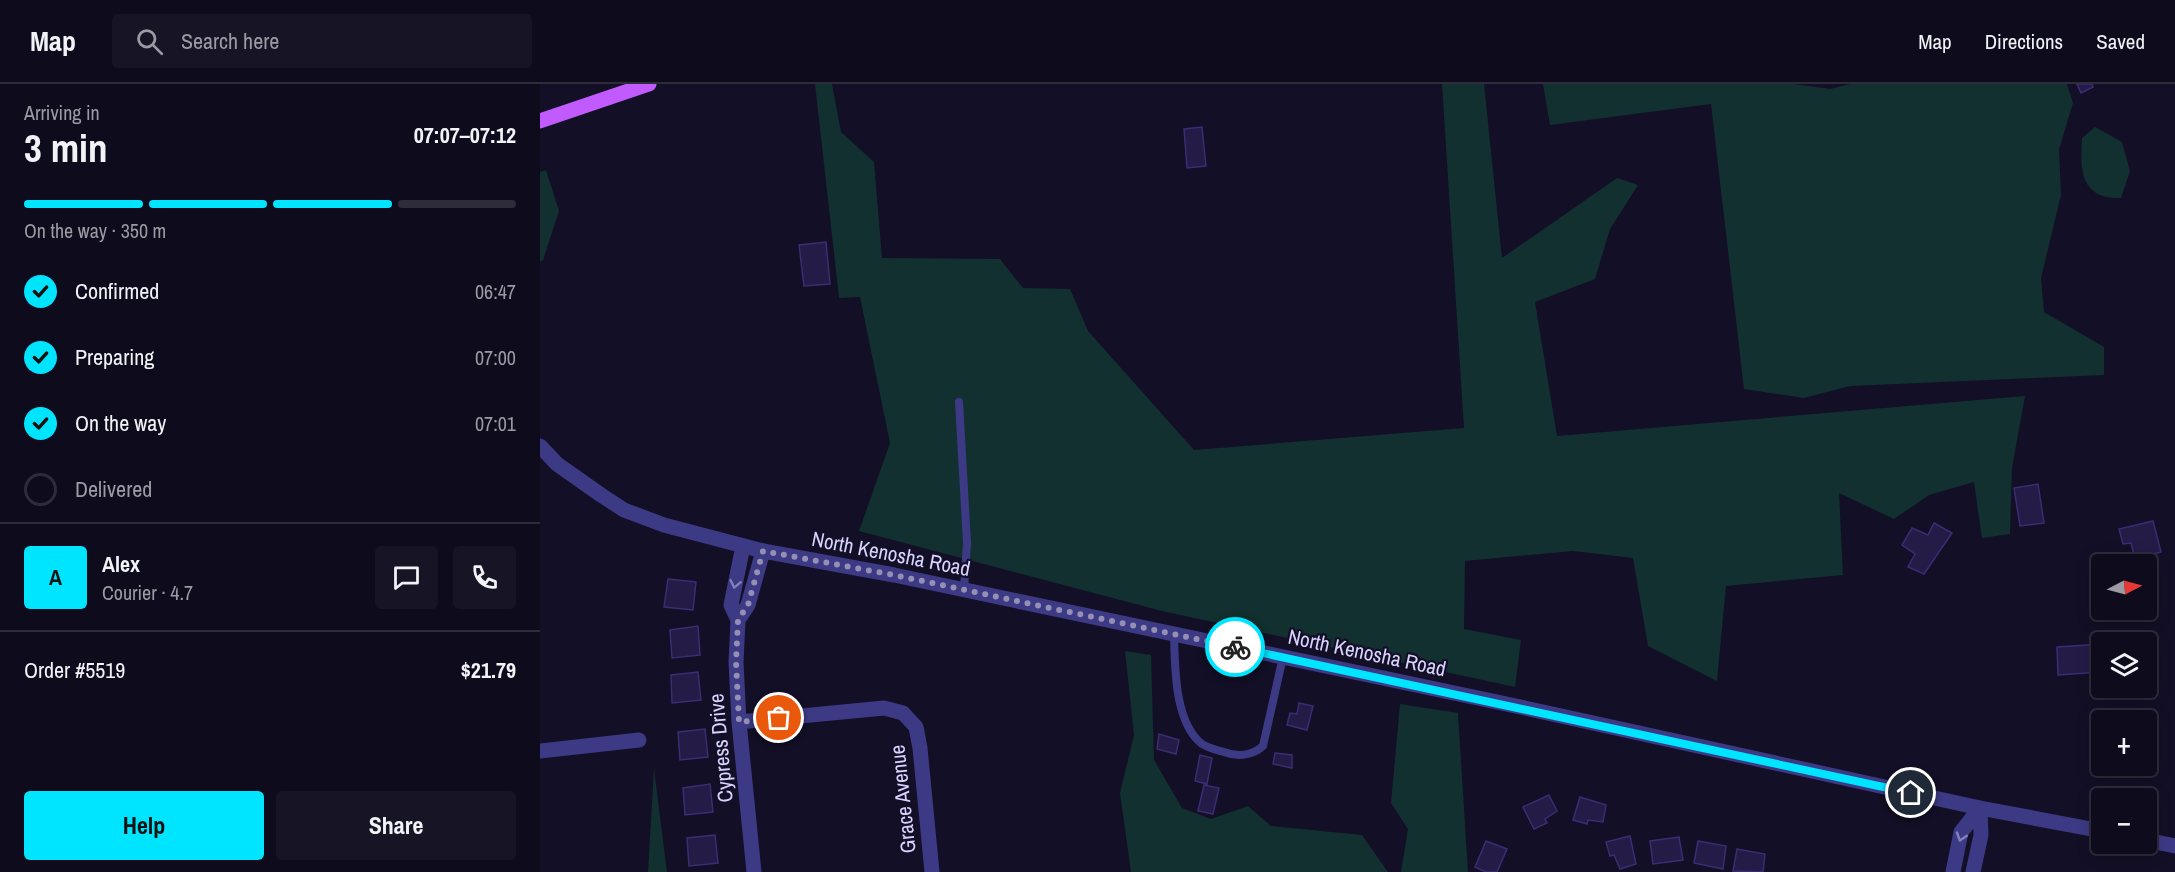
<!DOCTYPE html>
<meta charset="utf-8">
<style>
body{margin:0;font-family:"Archivo Narrow",sans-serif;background:#171425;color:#f1f3f6;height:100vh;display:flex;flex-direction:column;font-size:22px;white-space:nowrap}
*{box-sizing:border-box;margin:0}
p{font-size:20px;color:#9b9ba3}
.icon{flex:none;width:33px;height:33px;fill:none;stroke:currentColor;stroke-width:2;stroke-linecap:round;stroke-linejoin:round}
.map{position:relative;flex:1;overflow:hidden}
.drawer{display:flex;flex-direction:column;background:#0e0b1c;width:540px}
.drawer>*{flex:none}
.needle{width:39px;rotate:84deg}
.controls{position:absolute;left:1551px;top:470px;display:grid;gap:12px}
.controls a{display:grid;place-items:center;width:66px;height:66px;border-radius:6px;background:#0e0b1c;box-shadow:0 3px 15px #0003,0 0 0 2px #2e2b3b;font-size:30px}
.pin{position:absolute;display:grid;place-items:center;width:51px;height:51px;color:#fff;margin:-26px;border:3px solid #fff;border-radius:50%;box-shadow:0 2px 6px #0007}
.courier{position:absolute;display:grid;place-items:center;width:60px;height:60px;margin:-30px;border:4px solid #00e5ff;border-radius:50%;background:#fff;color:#222;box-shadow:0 2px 8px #0007}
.head em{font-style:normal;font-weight:700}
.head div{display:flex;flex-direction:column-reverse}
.head{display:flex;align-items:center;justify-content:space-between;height:102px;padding:0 24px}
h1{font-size:39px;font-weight:700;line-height:45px}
.bar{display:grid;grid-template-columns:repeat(4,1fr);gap:9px 6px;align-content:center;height:72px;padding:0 24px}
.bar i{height:8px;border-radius:4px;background:#2e2b3b}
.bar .current{background:#00e5ff}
.bar p{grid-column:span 4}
.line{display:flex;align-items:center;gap:15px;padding:0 24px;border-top:2px solid #2e2b3b}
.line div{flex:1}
.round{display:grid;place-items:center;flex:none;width:63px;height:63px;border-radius:6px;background:#171425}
ol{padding:0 24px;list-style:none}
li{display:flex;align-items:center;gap:18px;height:66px}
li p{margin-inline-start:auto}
li .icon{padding:6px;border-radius:50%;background:#00e5ff;color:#111;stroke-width:4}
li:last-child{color:#9b9ba3}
li i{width:33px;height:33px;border:3px solid #2e2b3b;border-radius:50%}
.primary-button{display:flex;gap:12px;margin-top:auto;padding:12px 24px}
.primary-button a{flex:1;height:69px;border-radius:6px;background:#00e5ff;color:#111;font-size:24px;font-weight:700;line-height:69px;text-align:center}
.primary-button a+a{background:#171425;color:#f1f3f6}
header{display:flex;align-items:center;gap:36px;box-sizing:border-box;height:84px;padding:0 30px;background:#0e0b1c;border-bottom:2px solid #2e2b3b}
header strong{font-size:28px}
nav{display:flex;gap:33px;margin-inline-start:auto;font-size:21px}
.search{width:420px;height:54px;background:#171425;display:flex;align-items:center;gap:15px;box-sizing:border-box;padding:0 21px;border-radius:6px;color:#9b9ba3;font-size:22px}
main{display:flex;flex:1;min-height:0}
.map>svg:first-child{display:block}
</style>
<header>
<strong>Map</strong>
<div class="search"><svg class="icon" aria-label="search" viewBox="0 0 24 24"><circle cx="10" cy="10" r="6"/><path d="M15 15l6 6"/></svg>Search here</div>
<nav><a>Map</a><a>Directions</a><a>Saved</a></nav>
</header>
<main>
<section class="drawer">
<div class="head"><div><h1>3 min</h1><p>Arriving in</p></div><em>07:07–07:12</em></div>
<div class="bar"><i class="current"></i><i class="current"></i><i class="current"></i><i></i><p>On the way · 350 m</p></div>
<ol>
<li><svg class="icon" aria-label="check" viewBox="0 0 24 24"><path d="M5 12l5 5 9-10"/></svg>Confirmed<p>06:47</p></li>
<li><svg class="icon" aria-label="check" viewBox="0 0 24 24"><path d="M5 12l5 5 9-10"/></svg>Preparing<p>07:00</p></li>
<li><svg class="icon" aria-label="check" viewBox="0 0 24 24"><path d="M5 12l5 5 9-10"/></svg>On the way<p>07:01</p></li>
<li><i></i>Delivered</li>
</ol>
<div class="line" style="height:108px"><b class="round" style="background:#00e5ff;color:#111">A</b><div><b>Alex</b><p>Courier · 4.7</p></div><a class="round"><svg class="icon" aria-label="chat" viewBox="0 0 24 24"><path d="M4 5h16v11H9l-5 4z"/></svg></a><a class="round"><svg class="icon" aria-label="phone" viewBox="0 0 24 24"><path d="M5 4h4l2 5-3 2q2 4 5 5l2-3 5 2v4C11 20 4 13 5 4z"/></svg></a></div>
<div class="line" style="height:78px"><div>Order #5519</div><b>$21.79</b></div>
<div class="primary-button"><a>Help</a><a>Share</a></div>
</section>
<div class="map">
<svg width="1635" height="788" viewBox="0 0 1635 788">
<rect width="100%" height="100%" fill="#130f26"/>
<path fill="#12302f" d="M275,0H292L301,48L334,78L342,174L460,175L483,204L530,205L548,247L654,366L924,344L902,0H944L962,174L1077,94L1098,101L1070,145L1055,195L995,218L1017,352L1485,312L1472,384L1470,450L1442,454L1434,398L1389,411L1354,435L1299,409L1303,491L1186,502L1177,597L1108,562L1093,474L1033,467L925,477L924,545L981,556L975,603L622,527L319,447L350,359L320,213L299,214Z
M1003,0H1255L1290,5L1310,0H1527L1533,19L1519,66L1521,111L1501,194L1504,228L1564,263V291L1310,302L1264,314L1204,305L1171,20L1010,41Z
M1555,43L1582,58L1590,87L1581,114C1540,115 1540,86 1542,54Z
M6,86L19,127L3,176L0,178V88Z
M585,567L611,571L614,676L642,724L671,735L708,722L731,742L822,751L848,788H591L580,709L594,651Z
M860,620L918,629L928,788H861L868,745L851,719Z
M114,685L127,788H108Z"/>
<path fill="#241b47" stroke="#3b2d73" stroke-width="1.5" d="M1537,0H1552L1553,3L1541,9Z
M662,43L666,82L647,84L644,45Z
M286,158L290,200L264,202L259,161Z
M1498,400L1504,439L1480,442L1474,404Z
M1613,437L1621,468L1595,475L1591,459L1583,460L1579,445Z
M1394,439L1412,449L1384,490L1368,483L1375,470L1362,461L1372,444L1388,451Z
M128,495L156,498L153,526L124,523Z
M158,542L160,571L132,574L130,546Z
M1562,560V588L1518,591L1517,563Z
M158,588L161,616L132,619L131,591Z
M759,619L773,622L767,646L747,641L750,629L757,630Z
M165,645L168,673L140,676L138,648Z
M619,650L639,656L636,670L617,665Z
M735,669L752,671V684L733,680Z
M660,671L672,674L667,700L655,697Z
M170,700L173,728L145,731L143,704Z
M664,701L679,704L673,730L658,727Z
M1009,711L1017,727L1005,735L1007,739L994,745L983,723Z
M1040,713L1066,721L1063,738L1048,736L1047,740L1033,736Z
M175,751L178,779L149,782L147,754Z
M1090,752L1096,780L1080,785L1074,771L1070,772L1066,758Z
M1139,753L1143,776L1113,780L1110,757Z
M946,757L967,765L957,788H946L935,783Z
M1158,757L1186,762L1183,785L1154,779Z
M1197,765L1225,770L1223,788L1193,787Z"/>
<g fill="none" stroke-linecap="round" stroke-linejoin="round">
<path stroke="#3d3a85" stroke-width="8" d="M419,318L427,459L424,506
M634,550C635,582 634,638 662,660C668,664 677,666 684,668C697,673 712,672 723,662L743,573"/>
<path stroke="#3d3a85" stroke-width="15" d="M198,536L191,521L203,462
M199,638L344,624L363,629L376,643L380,664L392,788
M0,667L99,656
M214,788L199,638L196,578L198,536L208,521L223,467
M1413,788L1421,748L1440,724
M1433,788L1441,751L1440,724"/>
<path stroke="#3d3a85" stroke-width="15" d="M0,362L17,380L61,411L84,426L124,441L223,467L354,491L985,624L1440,724L1562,747
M1606,756L1635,762"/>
<path stroke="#c25bff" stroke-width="15" d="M0,37L109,0"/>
</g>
<defs><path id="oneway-chevron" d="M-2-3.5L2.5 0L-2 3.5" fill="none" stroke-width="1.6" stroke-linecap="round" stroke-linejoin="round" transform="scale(1.5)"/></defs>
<g stroke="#837fbc">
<use href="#oneway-chevron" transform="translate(195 500) rotate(102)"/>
<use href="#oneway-chevron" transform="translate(1421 753) rotate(108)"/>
</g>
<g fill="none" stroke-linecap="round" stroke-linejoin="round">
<path stroke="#948fb3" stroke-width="6" stroke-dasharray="0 10.8" d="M239,634L199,638L196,578L198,536L208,521L223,467L354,491L695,563"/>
<path stroke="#00e5ff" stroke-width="8" d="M695,563L1371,709"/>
</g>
<g text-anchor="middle" stroke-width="4.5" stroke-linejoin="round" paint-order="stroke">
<g font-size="21" fill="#d9d4ff" stroke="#130f26">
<text transform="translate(351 470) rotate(11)" y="7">North Kenosha Road</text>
<text transform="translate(827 569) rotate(12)" y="7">North Kenosha Road</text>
<text transform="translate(181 664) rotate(-95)" y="7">Cypress Drive</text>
<text transform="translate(363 715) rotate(-96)" y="7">Grace Avenue</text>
</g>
</g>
</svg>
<div class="controls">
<a><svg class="needle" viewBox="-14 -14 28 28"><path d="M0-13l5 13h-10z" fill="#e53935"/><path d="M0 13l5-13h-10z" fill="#9b9ba3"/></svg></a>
<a><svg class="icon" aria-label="layers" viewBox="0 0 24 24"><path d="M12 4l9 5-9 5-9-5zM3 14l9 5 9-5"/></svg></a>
<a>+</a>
<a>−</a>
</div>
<div class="pin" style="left:239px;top:634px;background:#ea580c"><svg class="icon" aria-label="bag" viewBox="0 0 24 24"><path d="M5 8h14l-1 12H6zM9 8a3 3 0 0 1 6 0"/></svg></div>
<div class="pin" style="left:1371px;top:709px;background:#1f2937"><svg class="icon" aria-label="home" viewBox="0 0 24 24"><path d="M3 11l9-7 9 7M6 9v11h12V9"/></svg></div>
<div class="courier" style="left:695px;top:563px"><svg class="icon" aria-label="bike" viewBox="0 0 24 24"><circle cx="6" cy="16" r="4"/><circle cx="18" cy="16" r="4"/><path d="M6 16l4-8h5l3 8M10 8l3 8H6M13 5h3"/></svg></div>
</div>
</main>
